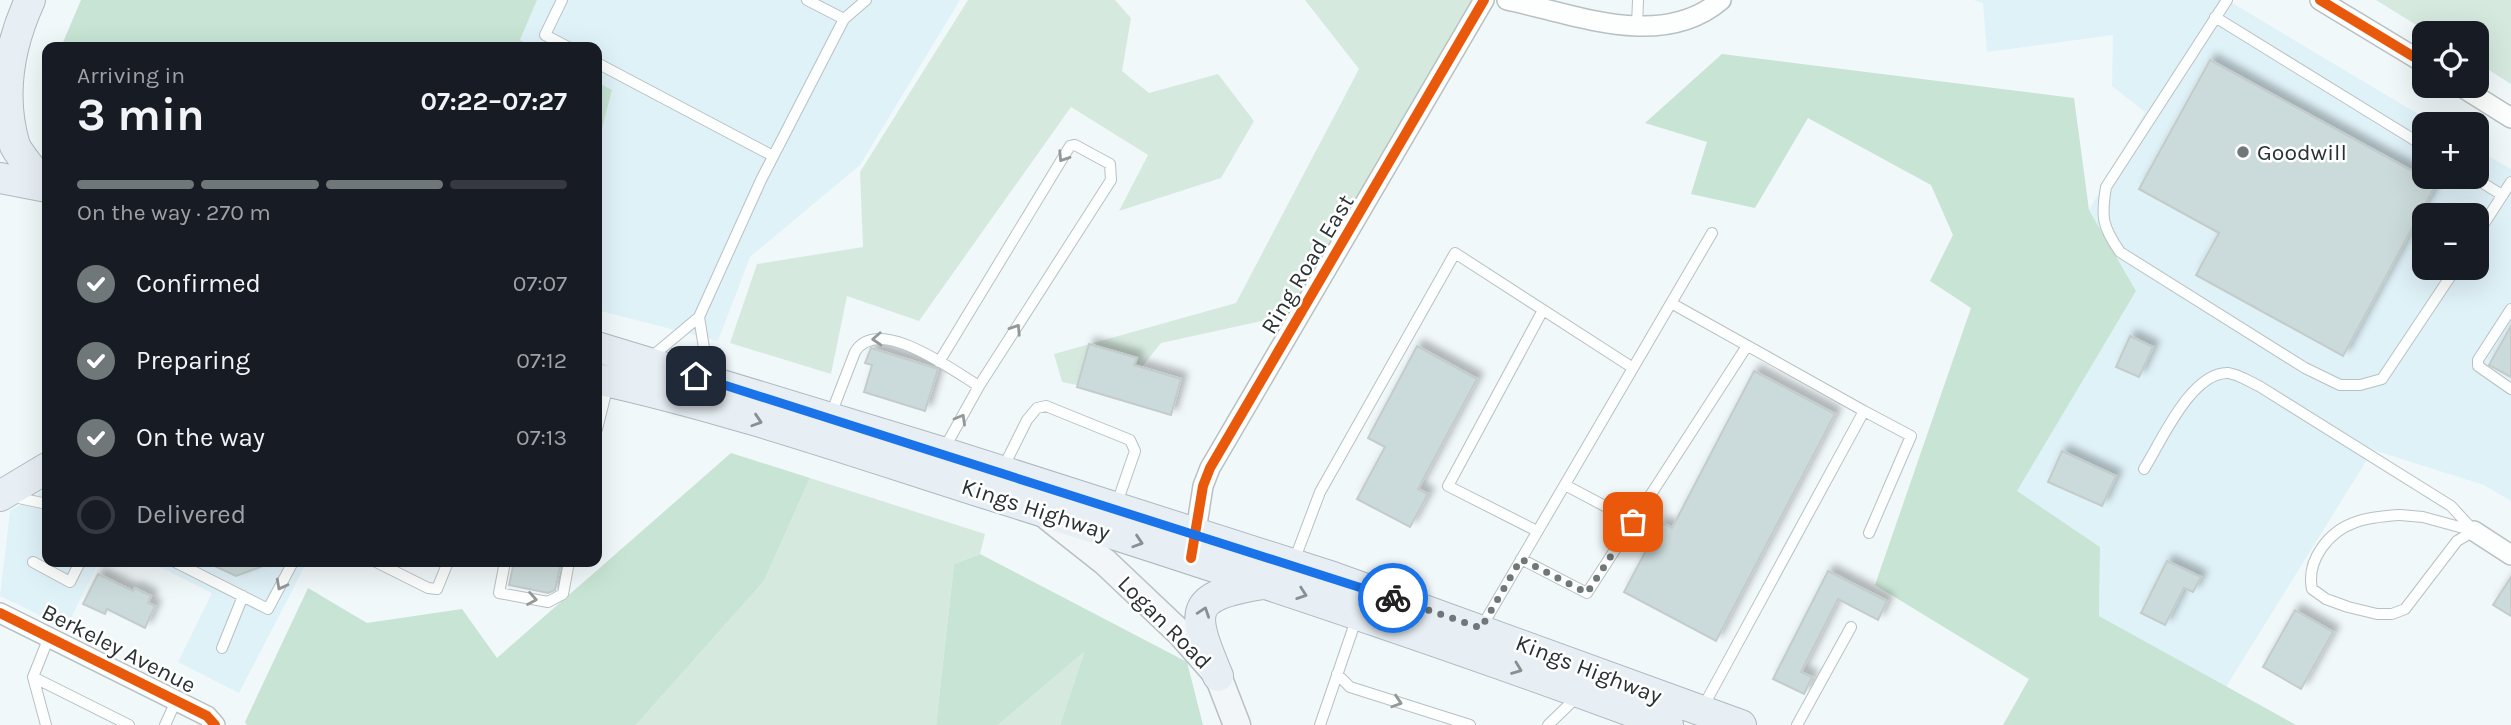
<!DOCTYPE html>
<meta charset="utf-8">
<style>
body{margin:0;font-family:Karla,sans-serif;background:#20242c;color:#f1f3f6;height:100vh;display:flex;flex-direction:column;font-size:26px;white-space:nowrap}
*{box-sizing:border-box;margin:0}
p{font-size:23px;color:#9ea1a6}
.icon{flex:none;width:38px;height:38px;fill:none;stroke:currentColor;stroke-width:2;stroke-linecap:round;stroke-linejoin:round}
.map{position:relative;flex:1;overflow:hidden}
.details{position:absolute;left:42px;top:42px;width:560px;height:525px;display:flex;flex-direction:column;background:#171b24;border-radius:14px;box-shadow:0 7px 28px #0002}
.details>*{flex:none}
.buttons{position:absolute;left:2412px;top:21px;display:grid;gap:14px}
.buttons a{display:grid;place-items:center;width:77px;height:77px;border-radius:14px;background:#171b24;box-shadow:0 7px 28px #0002;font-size:35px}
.pin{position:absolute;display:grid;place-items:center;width:60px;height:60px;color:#fff;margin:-30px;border-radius:14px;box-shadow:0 4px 10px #0006}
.courier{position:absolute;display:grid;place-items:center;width:70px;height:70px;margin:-35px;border:5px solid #1a73e8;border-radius:50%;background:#fff;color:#222;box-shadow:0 2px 9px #0007}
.overview em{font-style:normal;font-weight:700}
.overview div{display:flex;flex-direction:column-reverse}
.overview{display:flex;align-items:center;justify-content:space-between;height:119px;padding:0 35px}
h1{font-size:46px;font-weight:700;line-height:52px}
.bar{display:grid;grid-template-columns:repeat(4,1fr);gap:10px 7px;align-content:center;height:84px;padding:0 35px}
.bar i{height:9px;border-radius:5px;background:#363941}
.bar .current{background:#707779}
.bar p{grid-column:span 4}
ol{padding:0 35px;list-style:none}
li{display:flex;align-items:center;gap:21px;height:77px}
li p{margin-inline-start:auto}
li .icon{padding:7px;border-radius:50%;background:#707779;color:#fff;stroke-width:4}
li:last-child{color:#9ea1a6}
li i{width:38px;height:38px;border:4px solid #363941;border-radius:50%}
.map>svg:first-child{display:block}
</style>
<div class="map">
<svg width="2511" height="725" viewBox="0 0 2511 725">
<defs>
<filter id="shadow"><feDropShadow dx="6" dy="-6" stdDeviation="3.5" flood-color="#0004"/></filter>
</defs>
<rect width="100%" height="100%" fill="#f1f8fa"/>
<path fill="#dff2f8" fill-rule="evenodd" d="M537,0H960L860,165L750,257L718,341L597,310V148L612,91L597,82V47H532L520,40Z
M1973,0H2227L2435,124H2424V177H2476V149L2511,169V501L2484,485L2373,450L2226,687L2099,616L2100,547L2016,491L2136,291L2089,210L2145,112L2112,86L2113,35L1987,52L1983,3ZM2424,215H2476V268H2424Z
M47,488V562H99L66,628L0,596L10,511Z
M150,562H307L239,693L178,662L212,593Z"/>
<path fill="#d6e9df" d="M968,0H1115L1131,18L1122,71L1149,93L1218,74L1254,121L1221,178L1119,211L1148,155L1071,107L919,321L847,296L831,374L730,343L757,264L863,247L860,172Z
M1305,0H1487L1303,312L1161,343L1120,394L1062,382L1054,354L1236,303L1359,69Z
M2376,0H2511V84L2476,62V33H2429Z
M810,478L985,534L980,554L954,564L936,725H636L764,581Z
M1086,650L1060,725H998Z"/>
<path fill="#c7e4d4" d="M81,0H537L520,40L532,47H61Z
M1722,54L2074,98L2089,210L2136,291L2017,491L2100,547L2099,616L2296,725H2003L2029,679L1875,585L1971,308L1930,281L1953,235L1931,185L1808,118L1755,208L1691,194L1707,142L1645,123Z
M597,82L612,90L597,148Z
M731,453L810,478L764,581L636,725H247L245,722L308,588L367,623L462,609L497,658Z
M980,554L1187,662L1203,725H1060L1085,651L998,725H936L954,564Z"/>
<path fill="#cbdada" stroke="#c4cbcb" stroke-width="2" filter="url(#shadow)" d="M2210,60L2436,184L2343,356L2196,275L2219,233L2139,189Z
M2511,326V377L2489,365Z
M2130,336L2153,347L2139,377L2116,367Z
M1089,344L1137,358L1134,365L1181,379L1171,415L1077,387Z
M1417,346L1477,379L1418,489L1428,494L1410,527L1357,499L1385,447L1368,438Z
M871,348L938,369L925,411L864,392L872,365L865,363Z
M1754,371L1835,414L1716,641L1624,592L1661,522L1672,528Z
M2062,451L2116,476L2102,506L2048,482Z
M2167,561L2201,577L2193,592L2184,588L2165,625L2141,613Z
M206,562H271V563L236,576Z
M514,562H561L555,590L548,593L509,585Z
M1828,571L1887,601L1878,620L1838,599L1801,672L1812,677L1804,694L1773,679Z
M98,574L133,591L135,588L151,596L148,603L155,606L145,628L107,609L105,614L83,604Z
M2511,577V616L2493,605Z
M2295,610L2333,632L2301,689L2263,667Z"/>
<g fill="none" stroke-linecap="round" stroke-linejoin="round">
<defs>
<path id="lane" d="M562,0L545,35L568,47
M2227,0L2106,187C2101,217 2102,226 2120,252L2305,368L2340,385H2360L2382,379L2456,268
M2215,17L2424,146
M844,19L866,0
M1637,26L1638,0
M597,63L773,156
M2473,177L2502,195
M2476,236L2511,182
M1671,303L1864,411L1703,707
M2511,309L2478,360V366L2511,389
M699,317L705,354L717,376
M650,358L699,317L761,180L844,19L807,0
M939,362L1070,146L1075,145L1110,164L1111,180L979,386L944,449
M1864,411L1911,436L1869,533
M831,414L855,352C878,314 952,370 979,386
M597,429L608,385
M1003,468L1027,420L1037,408L1046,406L1130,440L1135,451L1117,503
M2144,469C2161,442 2191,372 2228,373C2238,374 2250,382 2259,386L2451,506L2474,531
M1565,485L1633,521
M14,497L47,504
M2400,515L2423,517L2474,531L2457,541L2405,609L2392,614H2377L2348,607L2326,599L2312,589C2306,560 2329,531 2356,522C2370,517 2386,516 2400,515Z
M1537,531L1448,486L1543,310
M1521,559L1587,593L1747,346
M1294,561L1320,492L1455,253L1633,368
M33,562L70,582L80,562
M175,562L268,609L293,562
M376,562L428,588L437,589L448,562
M505,562L499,593L548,602L563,594L569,562
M1481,628L1712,233
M222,648L243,596
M1337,674L1350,687L1470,725
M33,677L129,725
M46,725L33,677L49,637
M165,725L176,701
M1320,725L1357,617
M1548,725L1578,696
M1797,725L1851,627"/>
<path id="street" d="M1507,0C1575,14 1661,51 1721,0
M2320,0L2424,63
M2460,86L2511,118
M2474,531L2511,555
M1194,544L1203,486L1210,468L1484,0
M0,613L207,716L215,725"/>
<path id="secondary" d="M1048,517L1105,562L1180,633L1218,676L1237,725"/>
<path id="primary" d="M30,0C9,46 0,96 15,146C22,159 35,173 44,185
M0,178L47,187
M597,347L942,452L1333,577L1741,725
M597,379C729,408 858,453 987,494C1216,566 1443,641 1668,725
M0,496L47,468
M1218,676C1190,610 1188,596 1263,584"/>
</defs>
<use href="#lane" stroke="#b9c0c2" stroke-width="12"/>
<use href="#street" stroke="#b9c0c2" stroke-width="22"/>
<use href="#secondary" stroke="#b9c0c2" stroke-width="29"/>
<use href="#primary" stroke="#adb9c2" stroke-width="32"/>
<use href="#lane" stroke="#fdfefe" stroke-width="10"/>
<use href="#street" stroke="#fdfefe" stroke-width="19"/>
<use href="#secondary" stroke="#f3f6f9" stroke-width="26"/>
<use href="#primary" stroke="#e8eff4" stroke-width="30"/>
<defs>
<path id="cycleway" d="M2320,0L2424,63
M1191,558L1203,486L1210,468L1484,0
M0,613L207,716L215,725"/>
</defs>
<use href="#cycleway" stroke="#fff" stroke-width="15"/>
<use href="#cycleway" stroke="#e8590c" stroke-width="10"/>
</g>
<defs><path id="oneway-chevron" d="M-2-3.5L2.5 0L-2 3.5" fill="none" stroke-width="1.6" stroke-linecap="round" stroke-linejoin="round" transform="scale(1.75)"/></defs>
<g stroke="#949899">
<use href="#oneway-chevron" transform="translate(1063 157) rotate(123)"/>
<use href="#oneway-chevron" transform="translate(1016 329) rotate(-57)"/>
<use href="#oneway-chevron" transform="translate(877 339) rotate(177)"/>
<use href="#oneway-chevron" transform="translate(961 419) rotate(-60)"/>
<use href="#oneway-chevron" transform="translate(281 585) rotate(118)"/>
<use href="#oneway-chevron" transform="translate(532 599) rotate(10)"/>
<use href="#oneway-chevron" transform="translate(1397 702) rotate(18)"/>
</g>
<g stroke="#899094">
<use href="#oneway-chevron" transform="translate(757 421) rotate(18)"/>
<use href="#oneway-chevron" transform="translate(1138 542) rotate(18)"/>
<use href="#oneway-chevron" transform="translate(1302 594) rotate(19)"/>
<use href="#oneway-chevron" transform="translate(1204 612) rotate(-71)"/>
<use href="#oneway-chevron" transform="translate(1517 669) rotate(21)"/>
</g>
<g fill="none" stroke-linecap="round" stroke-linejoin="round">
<path stroke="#707779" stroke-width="7" stroke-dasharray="0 12.6" d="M1393,598L1481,628L1521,559L1587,593L1633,522"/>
<path stroke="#1a73e8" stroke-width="9" d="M696,376L1393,598"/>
</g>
<circle fill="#707779" stroke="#fff" stroke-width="2.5" cx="2243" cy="152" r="7"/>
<g text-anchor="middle" stroke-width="5" stroke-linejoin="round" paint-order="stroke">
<g font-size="23" fill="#2a3234" stroke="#fff" text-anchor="start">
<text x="2257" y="160">Goodwill</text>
</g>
<g font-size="23" fill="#2a3234" stroke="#fff">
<text transform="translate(1307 264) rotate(-59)" y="8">Ring Road East</text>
<text transform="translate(1036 509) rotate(18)" y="8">Kings Highway</text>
<text transform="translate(1165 622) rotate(45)" y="8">Logan Road</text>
<text transform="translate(119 648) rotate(27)" y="8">Berkeley Avenue</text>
<text transform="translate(1589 669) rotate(21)" y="8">Kings Highway</text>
</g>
</g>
</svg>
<div class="buttons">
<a><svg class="icon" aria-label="locate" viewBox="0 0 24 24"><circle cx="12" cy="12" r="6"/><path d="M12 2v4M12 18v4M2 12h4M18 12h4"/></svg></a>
<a>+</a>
<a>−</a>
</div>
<div class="pin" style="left:1633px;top:522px;background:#ea580c"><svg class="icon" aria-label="bag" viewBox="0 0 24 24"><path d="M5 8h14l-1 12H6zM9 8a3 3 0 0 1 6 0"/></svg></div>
<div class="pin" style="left:696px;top:376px;background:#1f2937"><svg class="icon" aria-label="home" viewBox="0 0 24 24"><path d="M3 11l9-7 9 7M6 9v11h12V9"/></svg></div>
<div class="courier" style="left:1393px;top:598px"><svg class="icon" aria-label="bike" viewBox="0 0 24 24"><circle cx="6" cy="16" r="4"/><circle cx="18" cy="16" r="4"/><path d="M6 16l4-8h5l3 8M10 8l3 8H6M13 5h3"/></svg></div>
<section class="details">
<div class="overview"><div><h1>3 min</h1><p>Arriving in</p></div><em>07:22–07:27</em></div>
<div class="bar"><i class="current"></i><i class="current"></i><i class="current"></i><i></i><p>On the way · 270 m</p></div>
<ol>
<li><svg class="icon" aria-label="check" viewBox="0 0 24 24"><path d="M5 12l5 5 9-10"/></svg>Confirmed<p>07:07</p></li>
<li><svg class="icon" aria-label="check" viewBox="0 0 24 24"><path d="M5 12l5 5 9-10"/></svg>Preparing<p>07:12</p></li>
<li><svg class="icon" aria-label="check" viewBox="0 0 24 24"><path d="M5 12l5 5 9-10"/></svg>On the way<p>07:13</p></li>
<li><i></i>Delivered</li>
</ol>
</section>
</div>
